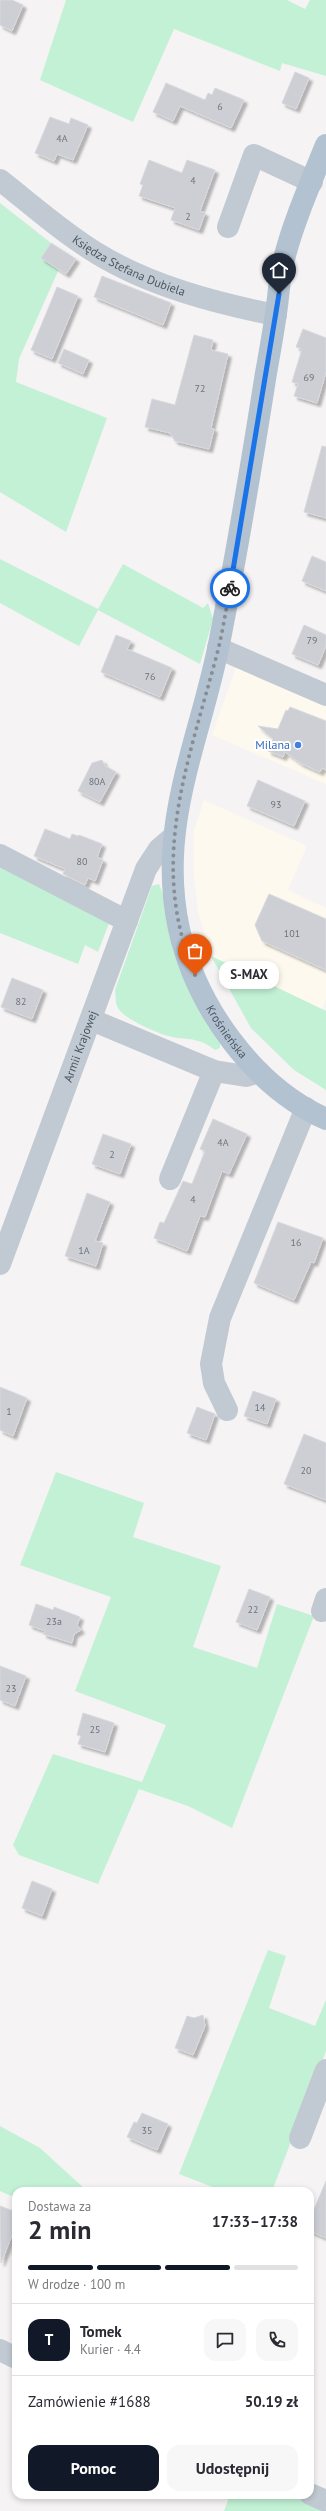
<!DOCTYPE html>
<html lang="pl">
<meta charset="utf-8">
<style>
body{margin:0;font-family:"PT Sans",sans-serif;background:#f7f7f7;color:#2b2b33;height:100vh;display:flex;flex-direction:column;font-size:15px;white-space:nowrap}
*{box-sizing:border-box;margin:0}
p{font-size:13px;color:#7c7c81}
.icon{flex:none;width:22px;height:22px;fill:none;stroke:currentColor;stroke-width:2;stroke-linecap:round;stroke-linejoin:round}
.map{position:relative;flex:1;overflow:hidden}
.panel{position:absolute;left:12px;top:2187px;width:302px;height:312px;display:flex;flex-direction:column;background:#fff;border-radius:12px;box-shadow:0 2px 6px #0003}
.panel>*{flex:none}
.pin{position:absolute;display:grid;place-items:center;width:34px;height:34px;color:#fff;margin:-41px -17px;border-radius:50% 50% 50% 0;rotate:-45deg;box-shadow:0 0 4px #0007}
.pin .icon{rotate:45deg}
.courier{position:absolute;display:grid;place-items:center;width:40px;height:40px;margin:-20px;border:3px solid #1a73e8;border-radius:50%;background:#fff;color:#222;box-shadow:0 1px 5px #0007}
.bubble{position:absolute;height:28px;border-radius:12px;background:#fff;box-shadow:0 2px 6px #0003;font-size:13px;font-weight:800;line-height:28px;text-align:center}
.headline em{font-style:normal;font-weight:800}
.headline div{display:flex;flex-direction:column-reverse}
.headline{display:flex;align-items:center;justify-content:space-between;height:68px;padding:0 16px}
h1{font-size:26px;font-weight:800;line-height:30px}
.bar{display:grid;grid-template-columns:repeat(4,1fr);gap:6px 4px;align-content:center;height:48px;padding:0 16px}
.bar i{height:5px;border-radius:3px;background:#e1e1e2}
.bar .selected{background:#111827}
.bar p{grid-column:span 4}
.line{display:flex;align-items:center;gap:10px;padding:0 16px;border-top:1px solid #e1e1e2}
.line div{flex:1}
.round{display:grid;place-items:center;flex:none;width:42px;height:42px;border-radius:12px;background:#f7f7f7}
.action{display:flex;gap:8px;margin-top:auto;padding:8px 16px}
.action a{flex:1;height:46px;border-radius:12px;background:#111827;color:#fff;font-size:16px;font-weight:800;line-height:46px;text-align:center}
.action a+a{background:#f7f7f7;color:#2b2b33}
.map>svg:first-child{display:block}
</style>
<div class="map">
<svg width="326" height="2511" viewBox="0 0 326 2511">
<defs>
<filter id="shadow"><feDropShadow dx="3.5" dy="3.5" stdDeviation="1" flood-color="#0004"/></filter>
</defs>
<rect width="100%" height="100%" fill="#f5f3f3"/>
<path fill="#fdf9ef" d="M236,667L326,704V784L212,735Z
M204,800L307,846L288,890L326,908V999L322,1009L211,956L198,912L194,876V830Z"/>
<path fill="#c3f1d5" d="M66,0H287L305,9L310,0H326V76L282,63L280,71L174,29L133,122L40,80Z
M0,203L51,243L41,258L59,269L19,359L16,382L107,418L66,532L0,492Z
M0,559L98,609L123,564L203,608L208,603L213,619L200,664L98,610L79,646L71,642L0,603Z
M0,862L111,918L98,952L85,945L78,964L0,933Z
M159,884L220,1042V1048L215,1050C203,1040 192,1039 178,1038C164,1037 125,1020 118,1008C115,1004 116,995 115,990L152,886Z
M211,956L326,1011V1090L294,1070L251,1028Z
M56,1472L144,1503L133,1537L221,1566L193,1647L257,1668L277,1604L314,1616L232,1828L188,1806L139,1789L98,1884L19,1855L13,1845L53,1754L142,1782L166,1725L75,1691L111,1597L20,1565Z
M268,1950L286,1956L269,2008L315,2026L326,2000V2051L272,2191H223L179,2174Z
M0,2126L40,2148L85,2189L84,2191H16V2198L0,2191Z
M230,2495H292L326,2511H224Z"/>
<path fill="#cdcfd5" stroke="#d7d9de" filter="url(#shadow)" d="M0,0H12L23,5L12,31L0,25Z
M295,72L309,78L296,109L282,103Z
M166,83L205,100L208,93L212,95L215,88L244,100L231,128L180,106L173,121L153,112Z
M50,117L69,124L71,118L88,125L73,160L57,154L54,161L35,153Z
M149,160L182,173L187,160L215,170L200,211L205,213L199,230L171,220L175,208L139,196L143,185L140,184Z
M51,243L76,259L66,274L41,258Z
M102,276L171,303L163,325L94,297Z
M57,287L78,296L52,359L31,350Z
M303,329L326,338V372L317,403L294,396L298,384L292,382L302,349L296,347Z
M194,335L213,340L211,350L228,354L211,428L214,429L209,449L175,441L170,433L145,427L152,399L175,405Z
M64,349L89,360L83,374L58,363Z
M322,446L326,447V518L304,512Z
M312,556L326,562V591L302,581Z
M304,625L326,635V646L318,665L292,654Z
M116,635L131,641L127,649L172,668L160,697L101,672Z
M290,707L326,721V770L322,768L320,772L300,763L285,752L283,757L268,751L273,739L258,726L278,729L286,710L288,711Z
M102,760L105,766L116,772L100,802L78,791L92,763Z
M258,780L305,801L294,826L247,806Z
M45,829L70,839L72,834L78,836L79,835L102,844L97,857L103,860L95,881L88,878L85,885L63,874L65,869L34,856Z
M269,894L326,919V970L262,941L255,925Z
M12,978L43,990L32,1019L1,1007Z
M213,1119L247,1134L229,1174L222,1171L205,1217L200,1216L187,1251L154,1238L160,1222L164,1223L183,1181L192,1184L205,1151L200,1149Z
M103,1134L131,1144L120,1174L92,1164Z
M87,1193L110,1202L95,1241L103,1243L96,1266L65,1256Z
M278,1222L323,1238L314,1263L311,1262L294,1300L254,1283Z
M0,1387L27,1398L13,1436L0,1430Z
M253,1391L276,1399L267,1424L244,1416Z
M197,1407L215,1414L206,1440L187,1433Z
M304,1434L326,1443V1500L284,1484Z
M249,1589L270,1597L257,1630L236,1622Z
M36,1604L53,1610L54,1607L80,1617L77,1625L81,1630L74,1634L72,1643L43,1634L45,1631L29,1625Z
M0,1666L26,1676L15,1706L0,1700Z
M83,1713L114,1723L105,1752L78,1744L81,1736L77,1735Z
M32,1881L52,1889L42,1916L22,1908Z
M203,2015L205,2026L193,2055L175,2048L187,2016L194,2018Z
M142,2113L168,2124L157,2150L127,2137L134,2122L137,2123Z
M326,2181V2238L310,2231V2219Z
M0,2206L16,2212V2225L1,2263Z"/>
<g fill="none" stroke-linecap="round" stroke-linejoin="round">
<g stroke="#c1cad2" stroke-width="22">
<path id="s1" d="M0,180C32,205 63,233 98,254C151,286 215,303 276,315"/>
<path d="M228,227L254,155L312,182"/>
<path d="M218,648L326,695"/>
<path d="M0,855L127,921"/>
<path d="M92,1020L214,1071L246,1076L259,1072"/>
<path d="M170,1179L214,1071"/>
<path id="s2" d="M0,1264L146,869L159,849L173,837"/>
<path d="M227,1410L214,1383L211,1364L220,1318L306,1108"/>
<path d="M322,1611L326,1599"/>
<path d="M300,2138L326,2070"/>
<path d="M0,2350L16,2358"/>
<path d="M310,2494L326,2501"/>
</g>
<path stroke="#b3c2d1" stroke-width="22" id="s3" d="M326,145C311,182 294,220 284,259C280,273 279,290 277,306C274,328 270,351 266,373C252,462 237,551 220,639C201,739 156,824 179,929C196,1006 253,1086 326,1119"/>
</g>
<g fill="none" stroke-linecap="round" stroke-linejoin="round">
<path stroke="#868d94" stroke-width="4" stroke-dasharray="0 7.2" d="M195,975C147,861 189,762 218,650C223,630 226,609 230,588"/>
<path stroke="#1a73e8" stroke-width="5" d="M230,588L279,294"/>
</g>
<circle fill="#3f7fe0" stroke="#fff" stroke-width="1.5" cx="298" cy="745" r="4"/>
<g text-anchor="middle" stroke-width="4" stroke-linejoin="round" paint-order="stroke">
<g font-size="10" fill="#6b747e">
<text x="220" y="110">6</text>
<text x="62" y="142">4A</text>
<text x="193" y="184">4</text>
<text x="188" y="220">2</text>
<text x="309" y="381">69</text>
<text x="200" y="392">72</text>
<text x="312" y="644">79</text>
<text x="150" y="680">76</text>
<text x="97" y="785">80A</text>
<text x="276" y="808">93</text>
<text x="82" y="865">80</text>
<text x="292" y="937">101</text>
<text x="21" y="1005">82</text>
<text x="223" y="1146">4A</text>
<text x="112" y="1158">2</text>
<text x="193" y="1203">4</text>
<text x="296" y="1246">16</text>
<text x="84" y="1254">1A</text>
<text x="260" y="1411">14</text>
<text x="9" y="1415">1</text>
<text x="306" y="1474">20</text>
<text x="253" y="1613">22</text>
<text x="54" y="1625">23a</text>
<text x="11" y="1692">23</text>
<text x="95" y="1733">25</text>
<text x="147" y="2134">35</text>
</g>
<g font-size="12" fill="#4a5661" stroke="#fff">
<text dy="4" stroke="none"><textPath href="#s1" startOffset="156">Księdza Stefana Dubiela</textPath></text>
<text dy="4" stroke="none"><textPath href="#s3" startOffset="917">Krośnieńska</textPath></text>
<text dy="4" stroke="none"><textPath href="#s2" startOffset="232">Armii Krajowej</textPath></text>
</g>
<g font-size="12" fill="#366cbe" stroke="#fff" text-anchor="end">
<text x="290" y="749">Milana</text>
</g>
</g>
</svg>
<div class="pin" style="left:195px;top:975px;background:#ea580c"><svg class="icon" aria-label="bag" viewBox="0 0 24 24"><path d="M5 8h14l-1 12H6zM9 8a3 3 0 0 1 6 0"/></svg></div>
<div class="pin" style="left:279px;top:294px;background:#1f2937"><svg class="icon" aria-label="home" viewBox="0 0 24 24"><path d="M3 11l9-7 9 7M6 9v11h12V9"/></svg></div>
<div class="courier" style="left:230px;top:588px"><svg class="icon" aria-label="bike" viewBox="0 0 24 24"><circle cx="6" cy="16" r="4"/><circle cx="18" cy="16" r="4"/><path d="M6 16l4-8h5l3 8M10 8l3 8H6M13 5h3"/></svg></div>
<div class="bubble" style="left:219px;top:961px;width:60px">S-MAX</div>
<section class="panel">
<div class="headline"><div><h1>2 min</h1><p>Dostawa za</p></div><em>17:33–17:38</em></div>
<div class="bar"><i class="selected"></i><i class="selected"></i><i class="selected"></i><i></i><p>W drodze · 100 m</p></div>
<div class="line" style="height:72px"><b class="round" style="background:#111827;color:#fff">T</b><div><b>Tomek</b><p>Kurier · 4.4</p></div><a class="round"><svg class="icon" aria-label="chat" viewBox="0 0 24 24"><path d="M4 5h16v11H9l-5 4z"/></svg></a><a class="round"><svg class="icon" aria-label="phone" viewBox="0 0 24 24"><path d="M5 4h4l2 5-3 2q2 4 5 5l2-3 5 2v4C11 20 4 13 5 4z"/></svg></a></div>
<div class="line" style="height:52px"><div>Zamówienie #1688</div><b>50.19 zł</b></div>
<div class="action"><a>Pomoc</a><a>Udostępnij</a></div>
</section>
</div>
